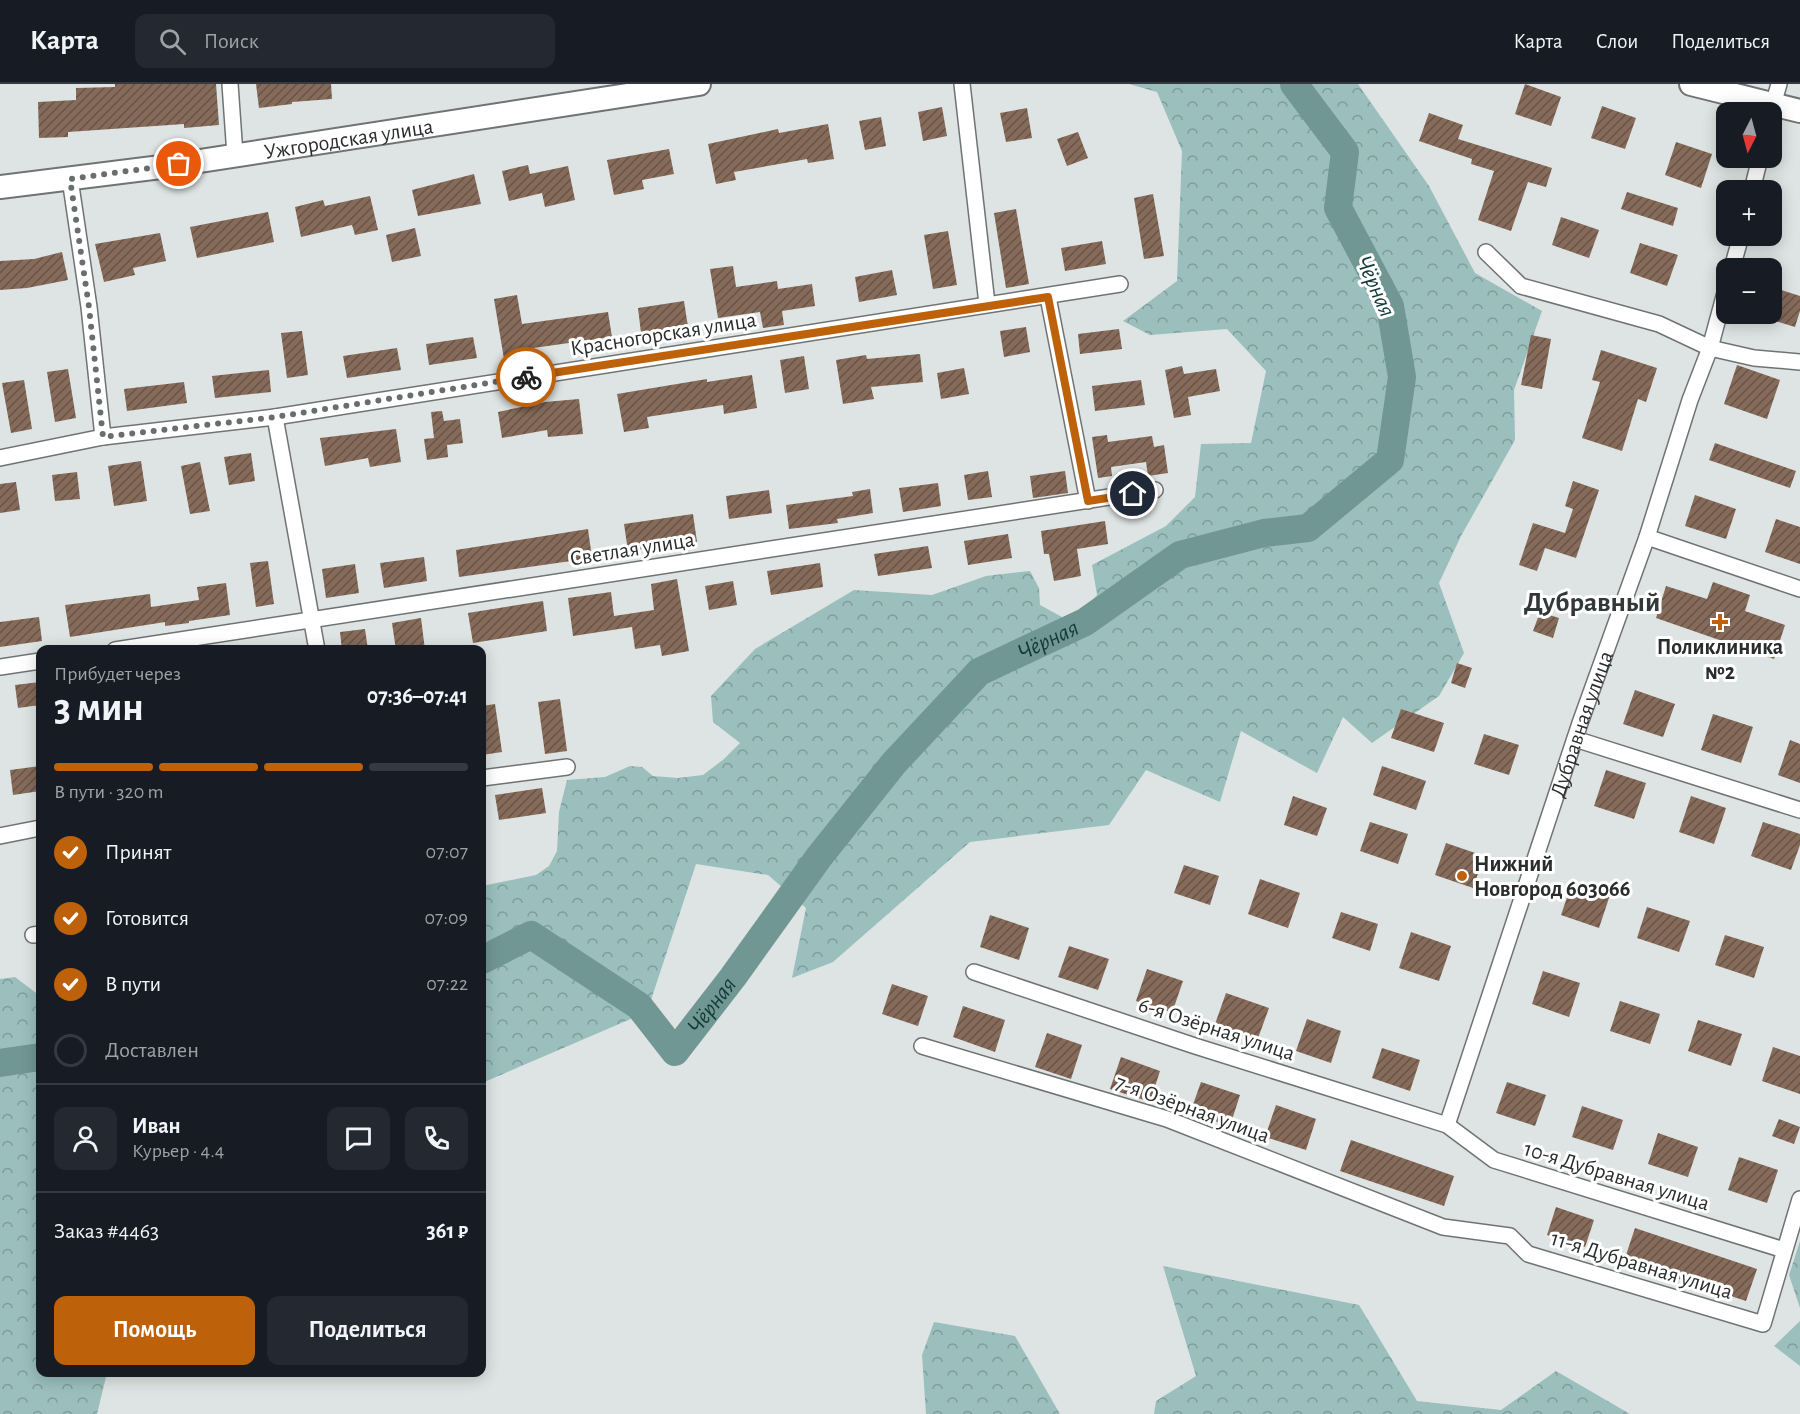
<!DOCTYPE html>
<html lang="ru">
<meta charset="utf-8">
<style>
body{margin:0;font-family:"Alegreya Sans",sans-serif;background:#242831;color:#f1f3f6;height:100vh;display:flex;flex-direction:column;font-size:22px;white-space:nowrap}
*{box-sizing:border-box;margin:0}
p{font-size:20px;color:#9ea1a6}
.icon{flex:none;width:33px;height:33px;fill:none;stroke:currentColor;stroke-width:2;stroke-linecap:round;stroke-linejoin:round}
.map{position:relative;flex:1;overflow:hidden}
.drawer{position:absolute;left:36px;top:561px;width:450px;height:732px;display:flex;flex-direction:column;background:#171b24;border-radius:12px;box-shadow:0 3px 15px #0003}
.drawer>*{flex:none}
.needle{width:39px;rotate:186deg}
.fabs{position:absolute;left:1716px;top:18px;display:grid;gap:12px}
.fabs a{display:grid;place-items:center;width:66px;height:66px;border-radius:12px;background:#171b24;box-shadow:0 3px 15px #0003;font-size:30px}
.pin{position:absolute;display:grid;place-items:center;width:51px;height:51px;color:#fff;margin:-26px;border:3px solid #fff;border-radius:50%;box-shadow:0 2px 6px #0007}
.courier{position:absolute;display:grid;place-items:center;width:60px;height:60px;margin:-30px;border:4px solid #bd610b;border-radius:50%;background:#fff;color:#222;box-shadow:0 2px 8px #0007}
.head em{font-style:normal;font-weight:700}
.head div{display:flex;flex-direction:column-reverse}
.head{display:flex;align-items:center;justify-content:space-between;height:102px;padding:0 18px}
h1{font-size:39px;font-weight:700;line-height:45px}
.bar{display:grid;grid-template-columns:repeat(4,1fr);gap:9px 6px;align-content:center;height:72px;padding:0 18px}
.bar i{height:8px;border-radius:4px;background:#363941}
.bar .active{background:#bd610b}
.bar p{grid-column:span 4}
.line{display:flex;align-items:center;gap:15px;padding:0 18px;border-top:2px solid #363941}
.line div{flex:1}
.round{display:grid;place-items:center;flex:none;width:63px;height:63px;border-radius:12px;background:#242831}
ol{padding:0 18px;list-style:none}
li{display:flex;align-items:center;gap:18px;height:66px}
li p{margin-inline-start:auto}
li .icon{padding:6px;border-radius:50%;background:#bd610b;color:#fff;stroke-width:4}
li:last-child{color:#9ea1a6}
li i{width:33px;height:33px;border:3px solid #363941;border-radius:50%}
.primary-button{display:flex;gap:12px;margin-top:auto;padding:12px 18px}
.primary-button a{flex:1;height:69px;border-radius:12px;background:#bd610b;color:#fff;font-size:24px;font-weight:700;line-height:69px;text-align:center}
.primary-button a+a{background:#242831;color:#f1f3f6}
header{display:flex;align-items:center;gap:36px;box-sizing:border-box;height:84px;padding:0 30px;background:#171b24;border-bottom:2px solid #363941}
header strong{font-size:28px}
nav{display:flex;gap:33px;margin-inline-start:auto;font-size:21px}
.search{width:420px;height:54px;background:#242831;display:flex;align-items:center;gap:15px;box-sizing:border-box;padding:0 21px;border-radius:12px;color:#9ea1a6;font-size:22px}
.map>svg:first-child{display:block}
</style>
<header>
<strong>Карта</strong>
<div class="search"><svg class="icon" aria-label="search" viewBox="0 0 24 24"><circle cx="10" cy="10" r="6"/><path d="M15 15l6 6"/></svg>Поиск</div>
<nav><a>Карта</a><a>Слои</a><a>Поделиться</a></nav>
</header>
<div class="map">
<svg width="1800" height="1330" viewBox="0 0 1800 1330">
<defs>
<pattern id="forest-crowns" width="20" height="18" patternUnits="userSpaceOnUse" patternTransform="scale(1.5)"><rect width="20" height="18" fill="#9abfbd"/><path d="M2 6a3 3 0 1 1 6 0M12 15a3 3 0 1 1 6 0" fill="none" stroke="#7e9c9a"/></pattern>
<pattern id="building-hatch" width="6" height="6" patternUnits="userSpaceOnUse" patternTransform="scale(1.5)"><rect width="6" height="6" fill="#866b5a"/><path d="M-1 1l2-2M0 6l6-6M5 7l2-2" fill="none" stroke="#685447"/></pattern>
</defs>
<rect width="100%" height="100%" fill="#dee4e3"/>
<path fill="url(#forest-crowns)" d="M1129,0H1358L1429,102L1475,189L1542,227L1514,306L1515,356L1461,452L1439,499L1464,569L1439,612L1372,659L1343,633L1317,689L1241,647L1220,718L1146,686L1109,741L970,758L833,878L792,894L806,824L768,791L696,780L647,928L482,999V802L536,791L549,782L557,767L559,728L567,696L605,693L630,682L642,683L653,692L678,694L703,691L724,675L740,659L713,638L711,612L755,565L854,506L932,511L986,492L1030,487L1039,504L1040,521L1073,539L1097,511L1092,481L1166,442L1195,413L1201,360L1251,359L1266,287L1227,245L1150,251L1123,237L1177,197L1182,67L1157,8Z
M15,893L40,912V1288L107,1289L97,1330H0V895Z
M1800,1157V1224L1789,1191Z
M1163,1182L1359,1221L1417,1317L1501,1326L1556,1287L1630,1330H1154L1156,1317L1196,1292Z
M1800,1237V1282L1774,1262Z
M934,1238L1015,1252L1060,1330H926L922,1271Z"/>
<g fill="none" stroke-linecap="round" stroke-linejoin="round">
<g stroke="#709794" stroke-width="28">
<path id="s1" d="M482,876L531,851L639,922L675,968L733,893L819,773L894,679L979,588L1085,538L1180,471L1264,449L1308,444L1390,376L1402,293L1390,222L1338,124L1345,68L1294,0"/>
<path d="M0,979L40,973"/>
</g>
</g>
<path fill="url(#building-hatch)" d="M115,0H216L219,41L184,44V40L68,48V53L39,54L38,18L76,16V4L115,3Z
M256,0H331L332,15L292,18V20L259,24Z
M1525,0L1561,13L1551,42L1515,30Z
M1602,22L1636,34L1625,65L1591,54Z
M942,23L947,52L923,57L918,28Z
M1027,24L1032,54L1006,58L1000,29Z
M1429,29L1463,41L1458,55L1552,84L1546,103L1528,98L1511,147L1478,136L1494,87L1471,80L1472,75L1419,57Z
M881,33L886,62L865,66L859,37Z
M828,40L834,75L808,79L807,75L734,88L736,96L716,100L708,60L778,45L779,49Z
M1078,48L1088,74L1067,82L1057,55Z
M1676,58L1712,70L1701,104L1665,91Z
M669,65L674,90L642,96L644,105L614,111L607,76Z
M528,81L530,90L568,82L575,116L545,123L542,109L509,117L502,87Z
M474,90L481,120L418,132L412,106Z
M1627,108L1678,124L1673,142L1621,125Z
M1153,110L1164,172L1144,175L1134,114Z
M370,112L378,146L355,151L352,141L301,153L295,123L323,116L325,122Z
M1016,125L1029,200L1006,204L994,129Z
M268,128L274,158L197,174L190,143Z
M1561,133L1599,146L1589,174L1552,161Z
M415,144L421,172L392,178L386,151Z
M948,147L957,201L933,205L924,151Z
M160,149L166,177L133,184L135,191L104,198L95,160Z
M1102,157L1106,180L1065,187L1061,164Z
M1640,159L1678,171L1667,202L1630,189Z
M62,168L68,196L27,204L0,206V177L34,175Z
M733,182L736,203L777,197L778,205L812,200L815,222L782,227L784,241L763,244L760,228L718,234L710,185Z
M892,186L897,211L859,218L855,193Z
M1772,203L1800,212V227L1795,243L1772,236Z
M517,211L522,240L608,228L612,253L526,265L527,271L504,275L494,215Z
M684,217L688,243L641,249L638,224Z
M1026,243L1030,268L1004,273L1000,247Z
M1119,245L1122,265L1080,270L1078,250Z
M302,247L308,291L287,294L281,249Z
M1531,251L1551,255L1542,305L1521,301Z
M473,253L477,274L429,281L426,260Z
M397,264L401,286L347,294L343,272Z
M1601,266L1657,284L1646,318L1638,315L1622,367L1582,354L1600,298L1592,296Z
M920,270L923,298L871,303L874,315L843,320L836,276L866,271L867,275Z
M804,272L809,305L785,309L780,276Z
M1737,281L1780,296L1767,335L1724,320Z
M1182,282L1184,290L1216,285L1220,307L1188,313L1191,331L1174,334L1165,286Z
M964,284L969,310L941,315L937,289Z
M68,285L76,334L55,338L47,288Z
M269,286L271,308L215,314L212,292Z
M752,291L757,324L724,330L723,321L647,333L649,344L624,348L617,310L707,295V298Z
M24,296L32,345L11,349L2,299Z
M1141,296L1145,321L1095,327L1092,302Z
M184,298L187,319L127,327L124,305Z
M579,315L583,350L548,353L547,346L502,354L498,328L545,318Z
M442,327L444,337L460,335L463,359L447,361L448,373L427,376L424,355L434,354L431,328Z
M396,345L401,378L370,383L368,374L325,382L320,354Z
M1107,351L1108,358L1152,352L1154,363L1164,361L1168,389L1148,392L1146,378L1111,383L1112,392L1098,394L1092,353Z
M1715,359L1796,387L1790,404L1709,376Z
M251,369L255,397L229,401L224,373Z
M141,377L147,417L114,422L108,382Z
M200,378L210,427L190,430L181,382Z
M988,387L992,413L968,416L964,391Z
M1065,387L1068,409L1033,414L1030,392Z
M77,388L80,415L55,417L52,391Z
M1573,397L1599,406L1576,474L1545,464L1537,487L1519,481L1533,439L1565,449L1573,425L1565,422Z
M16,398L20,426L0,429V400Z
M938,399L941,422L903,428L899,404Z
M870,405L873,429L837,435L838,439L789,445L786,421L853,412L852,408Z
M769,406L772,429L729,435L726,412Z
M1695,411L1736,425L1726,455L1685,442Z
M693,430L697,458L628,467L624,440Z
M1776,435L1800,443V480L1765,468Z
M1105,437L1108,460L1077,465L1081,492L1054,497L1049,470H1044L1041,447Z
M588,445L592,474L459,493L456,466Z
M1008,450L1012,474L968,481L964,457Z
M928,462L932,484L878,492L874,470Z
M424,473L427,497L384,504L380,479Z
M268,477L274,520L256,523L250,479Z
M820,479L823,503L771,511L767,487Z
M355,480L359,509L326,514L322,485Z
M677,495L689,567L662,572L660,561L635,565L632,543L573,552L568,514L611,508L614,532L654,526L651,500Z
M733,497L737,521L709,526L705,502Z
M1713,498L1750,511L1745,527L1785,541L1774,575L1656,534L1666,502L1707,515Z
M226,499L230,531L189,537V539L165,542V538L70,553L65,521L150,510L151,523L199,516L197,503Z
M543,517L547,547L473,559L468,529Z
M1540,528L1559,534L1553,554L1533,547Z
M39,533L42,557L0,563V538Z
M421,534L425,566H396L392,539Z
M365,545L368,566H342L340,548Z
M1457,579L1472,584L1465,604L1451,599Z
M40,598V621L18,624L15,601Z
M1635,606L1675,620L1663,653L1623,640Z
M560,615L567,667L545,670L538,618Z
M495,620L502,668L482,671V622Z
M1401,625L1444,639L1434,668L1391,654Z
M1713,630L1753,643L1741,679L1701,666Z
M1484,650L1519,661L1509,691L1474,680Z
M1790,656L1800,660V699L1778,691Z
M40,682V707L13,711L10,686Z
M1382,682L1426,697L1416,726L1373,711Z
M1606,686L1646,699L1634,735L1594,722Z
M542,704L546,729L499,736L495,711Z
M1293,712L1327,724L1317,752L1284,741Z
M1691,712L1726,724L1714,760L1679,748Z
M1370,738L1408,750L1398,780L1360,767Z
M1763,738L1800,750V761L1791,786L1751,772Z
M1446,759L1484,772L1473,804L1435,791Z
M1184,781L1219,792L1210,821L1174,809Z
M1260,795L1300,809L1288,844L1248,830Z
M1572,799L1610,811L1599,844L1561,831Z
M1647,823L1690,837L1679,868L1637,854Z
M1341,828L1378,840L1370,867L1332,854Z
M990,831L1029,844L1019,876L980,863Z
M1411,848L1451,862L1439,897L1399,884Z
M1725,851L1764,863L1754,894L1715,881Z
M1069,862L1109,875L1098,906L1058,893Z
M1147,885L1183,897L1172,929L1136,917Z
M1543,887L1580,899L1569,933L1532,920Z
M892,900L928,912L918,942L882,930Z
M1226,909L1269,924L1257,957L1214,943Z
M1620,917L1660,930L1650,960L1610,947Z
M963,922L1005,936L995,968L953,953Z
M1307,935L1341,947L1331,979L1296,967Z
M1698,936L1742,950L1731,982L1688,967Z
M1047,949L1082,961L1071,995L1035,983Z
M1773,963L1800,972V1010L1762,997Z
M1382,964L1420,976L1410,1007L1372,994Z
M1121,973L1160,987L1150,1018L1110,1005Z
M1201,998L1240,1011L1230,1042L1190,1029Z
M1507,998L1546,1011L1535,1042L1496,1029Z
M1276,1021L1316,1035L1306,1066L1265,1053Z
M1582,1022L1623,1036L1613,1066L1572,1053Z
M1779,1035L1800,1043L1794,1060L1772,1052Z
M1658,1049L1698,1063L1688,1093L1648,1080Z
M1351,1056L1454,1092L1444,1122L1340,1087Z
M1739,1073L1778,1086L1767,1119L1728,1106Z
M1556,1123L1594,1136L1585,1163L1547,1151Z
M1635,1144L1757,1185L1746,1217L1624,1177Z"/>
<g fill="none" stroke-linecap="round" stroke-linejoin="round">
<defs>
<g id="minor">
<path d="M230,0L235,71"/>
<path d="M962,0L987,220"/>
<path d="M1771,28L1779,0"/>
<path d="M70,95L89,223L103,353"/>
<path d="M1752,106L1760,74"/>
<path d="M1486,168L1521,202L1659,240L1710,264L1754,274L1800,278"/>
<path d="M1732,184L1741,152"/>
<path d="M1048,213L1088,417"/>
<path d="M275,333L317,566"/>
<path d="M0,374L103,353L275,333L1120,200"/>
<path d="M1647,453L1800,505"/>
<path d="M115,566L1155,406"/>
<path d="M0,583L40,577"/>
<path d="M1575,655L1800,726"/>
<path d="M482,694L567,683"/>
<path d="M0,752L40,744"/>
<path d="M33,851L40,850"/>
<path d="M974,888L1195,962L1447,1041L1494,1076L1784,1166"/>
<path d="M922,962L1167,1035L1443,1143L1510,1152L1528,1170L1763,1240L1800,1115"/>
<path id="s2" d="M1447,1041L1580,639L1647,453L1690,316L1710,264L1726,205"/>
</g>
<g id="primary">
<path d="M1691,0L1800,27"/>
<path id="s3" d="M0,103L161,83L699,0"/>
</g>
</defs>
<use href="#minor" stroke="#6f7473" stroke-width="18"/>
<use href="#primary" stroke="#6f7473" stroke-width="26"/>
<use href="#minor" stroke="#fff" stroke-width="15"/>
<use href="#primary" stroke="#fff" stroke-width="22"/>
</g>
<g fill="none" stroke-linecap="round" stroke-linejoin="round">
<path stroke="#6a6d6d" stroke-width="6" stroke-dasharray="0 10.8" d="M179,80L70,95L89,223L103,353L275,333L526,293"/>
<path stroke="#bd610b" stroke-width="8" d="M526,293L1048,213L1088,417L1133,410"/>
</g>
<g fill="#bd610b" stroke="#fff" stroke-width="2">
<path d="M1717 529h6v6h6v6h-6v6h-6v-6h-6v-6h6z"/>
<circle cx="1462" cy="792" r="6"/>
</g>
<g text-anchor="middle" stroke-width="6" stroke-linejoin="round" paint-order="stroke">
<g font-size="22" fill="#2b2d2d" stroke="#fff">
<text dy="8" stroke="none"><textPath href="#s3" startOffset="352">Ужгородская улица</textPath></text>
<text transform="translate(663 249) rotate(-9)" y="8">Красногорская улица</text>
<text transform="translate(632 464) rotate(-9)" y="8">Светлая улица</text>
<text dy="8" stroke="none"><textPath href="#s2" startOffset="423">Дубравная улица</textPath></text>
<text transform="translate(1217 944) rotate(18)" y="8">6-я Озёрная улица</text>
<text transform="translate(1193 1024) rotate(20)" y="8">7-я Озёрная улица</text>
<text transform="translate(1617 1091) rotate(17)" y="8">10-я Дубравная улица</text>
<text transform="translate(1642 1180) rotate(17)" y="8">11-я Дубравная улица</text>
</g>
<g font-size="22" font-weight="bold" fill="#2b2d2d" stroke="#fff">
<text x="1720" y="570">Поликлиника<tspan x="1720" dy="25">№2</tspan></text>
<text x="1474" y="787" text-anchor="start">Нижний<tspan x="1474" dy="25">Новгород 603066</tspan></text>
</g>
<g font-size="24" font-style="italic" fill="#123a38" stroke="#fff">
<text transform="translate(1376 202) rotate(66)" y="8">Чёрная</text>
<text dy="8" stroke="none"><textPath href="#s1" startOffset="806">Чёрная</textPath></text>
<text dy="8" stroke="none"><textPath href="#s1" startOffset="302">Чёрная</textPath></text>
</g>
<g font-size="28" font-weight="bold" fill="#333838" stroke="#fff">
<text x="1592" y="527">Дубравный</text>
</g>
</g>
</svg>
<div class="fabs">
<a><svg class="needle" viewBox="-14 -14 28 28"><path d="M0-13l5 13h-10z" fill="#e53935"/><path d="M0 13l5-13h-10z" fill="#9ea1a6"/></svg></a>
<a>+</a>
<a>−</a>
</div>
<div class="pin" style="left:179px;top:80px;background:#ea580c"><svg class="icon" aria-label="bag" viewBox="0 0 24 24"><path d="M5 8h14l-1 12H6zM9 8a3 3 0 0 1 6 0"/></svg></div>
<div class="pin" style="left:1133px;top:410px;background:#1f2937"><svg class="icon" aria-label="home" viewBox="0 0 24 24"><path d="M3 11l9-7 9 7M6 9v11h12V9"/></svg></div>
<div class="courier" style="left:526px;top:293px"><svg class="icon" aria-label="bike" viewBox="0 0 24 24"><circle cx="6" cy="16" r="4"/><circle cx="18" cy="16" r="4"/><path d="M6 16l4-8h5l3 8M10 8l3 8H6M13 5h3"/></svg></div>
<section class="drawer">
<div class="head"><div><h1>3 мин</h1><p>Прибудет через</p></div><em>07:36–07:41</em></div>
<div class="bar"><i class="active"></i><i class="active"></i><i class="active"></i><i></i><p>В пути · 320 m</p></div>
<ol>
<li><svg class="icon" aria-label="check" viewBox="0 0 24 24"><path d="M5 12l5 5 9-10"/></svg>Принят<p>07:07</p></li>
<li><svg class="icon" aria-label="check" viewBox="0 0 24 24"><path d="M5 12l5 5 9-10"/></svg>Готовится<p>07:09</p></li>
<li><svg class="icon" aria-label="check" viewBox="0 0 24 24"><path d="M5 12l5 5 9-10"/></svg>В пути<p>07:22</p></li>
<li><i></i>Доставлен</li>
</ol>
<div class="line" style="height:108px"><a class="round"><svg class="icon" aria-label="person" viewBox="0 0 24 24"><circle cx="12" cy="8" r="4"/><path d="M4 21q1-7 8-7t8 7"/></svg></a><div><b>Иван</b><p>Курьер · 4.4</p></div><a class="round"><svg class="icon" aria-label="chat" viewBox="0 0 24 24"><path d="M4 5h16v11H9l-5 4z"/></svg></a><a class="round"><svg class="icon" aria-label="phone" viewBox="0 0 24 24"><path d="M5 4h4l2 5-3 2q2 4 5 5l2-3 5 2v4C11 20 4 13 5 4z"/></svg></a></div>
<div class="line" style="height:78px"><div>Заказ #4463</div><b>361 ₽</b></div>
<div class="primary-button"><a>Помощь</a><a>Поделиться</a></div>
</section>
</div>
